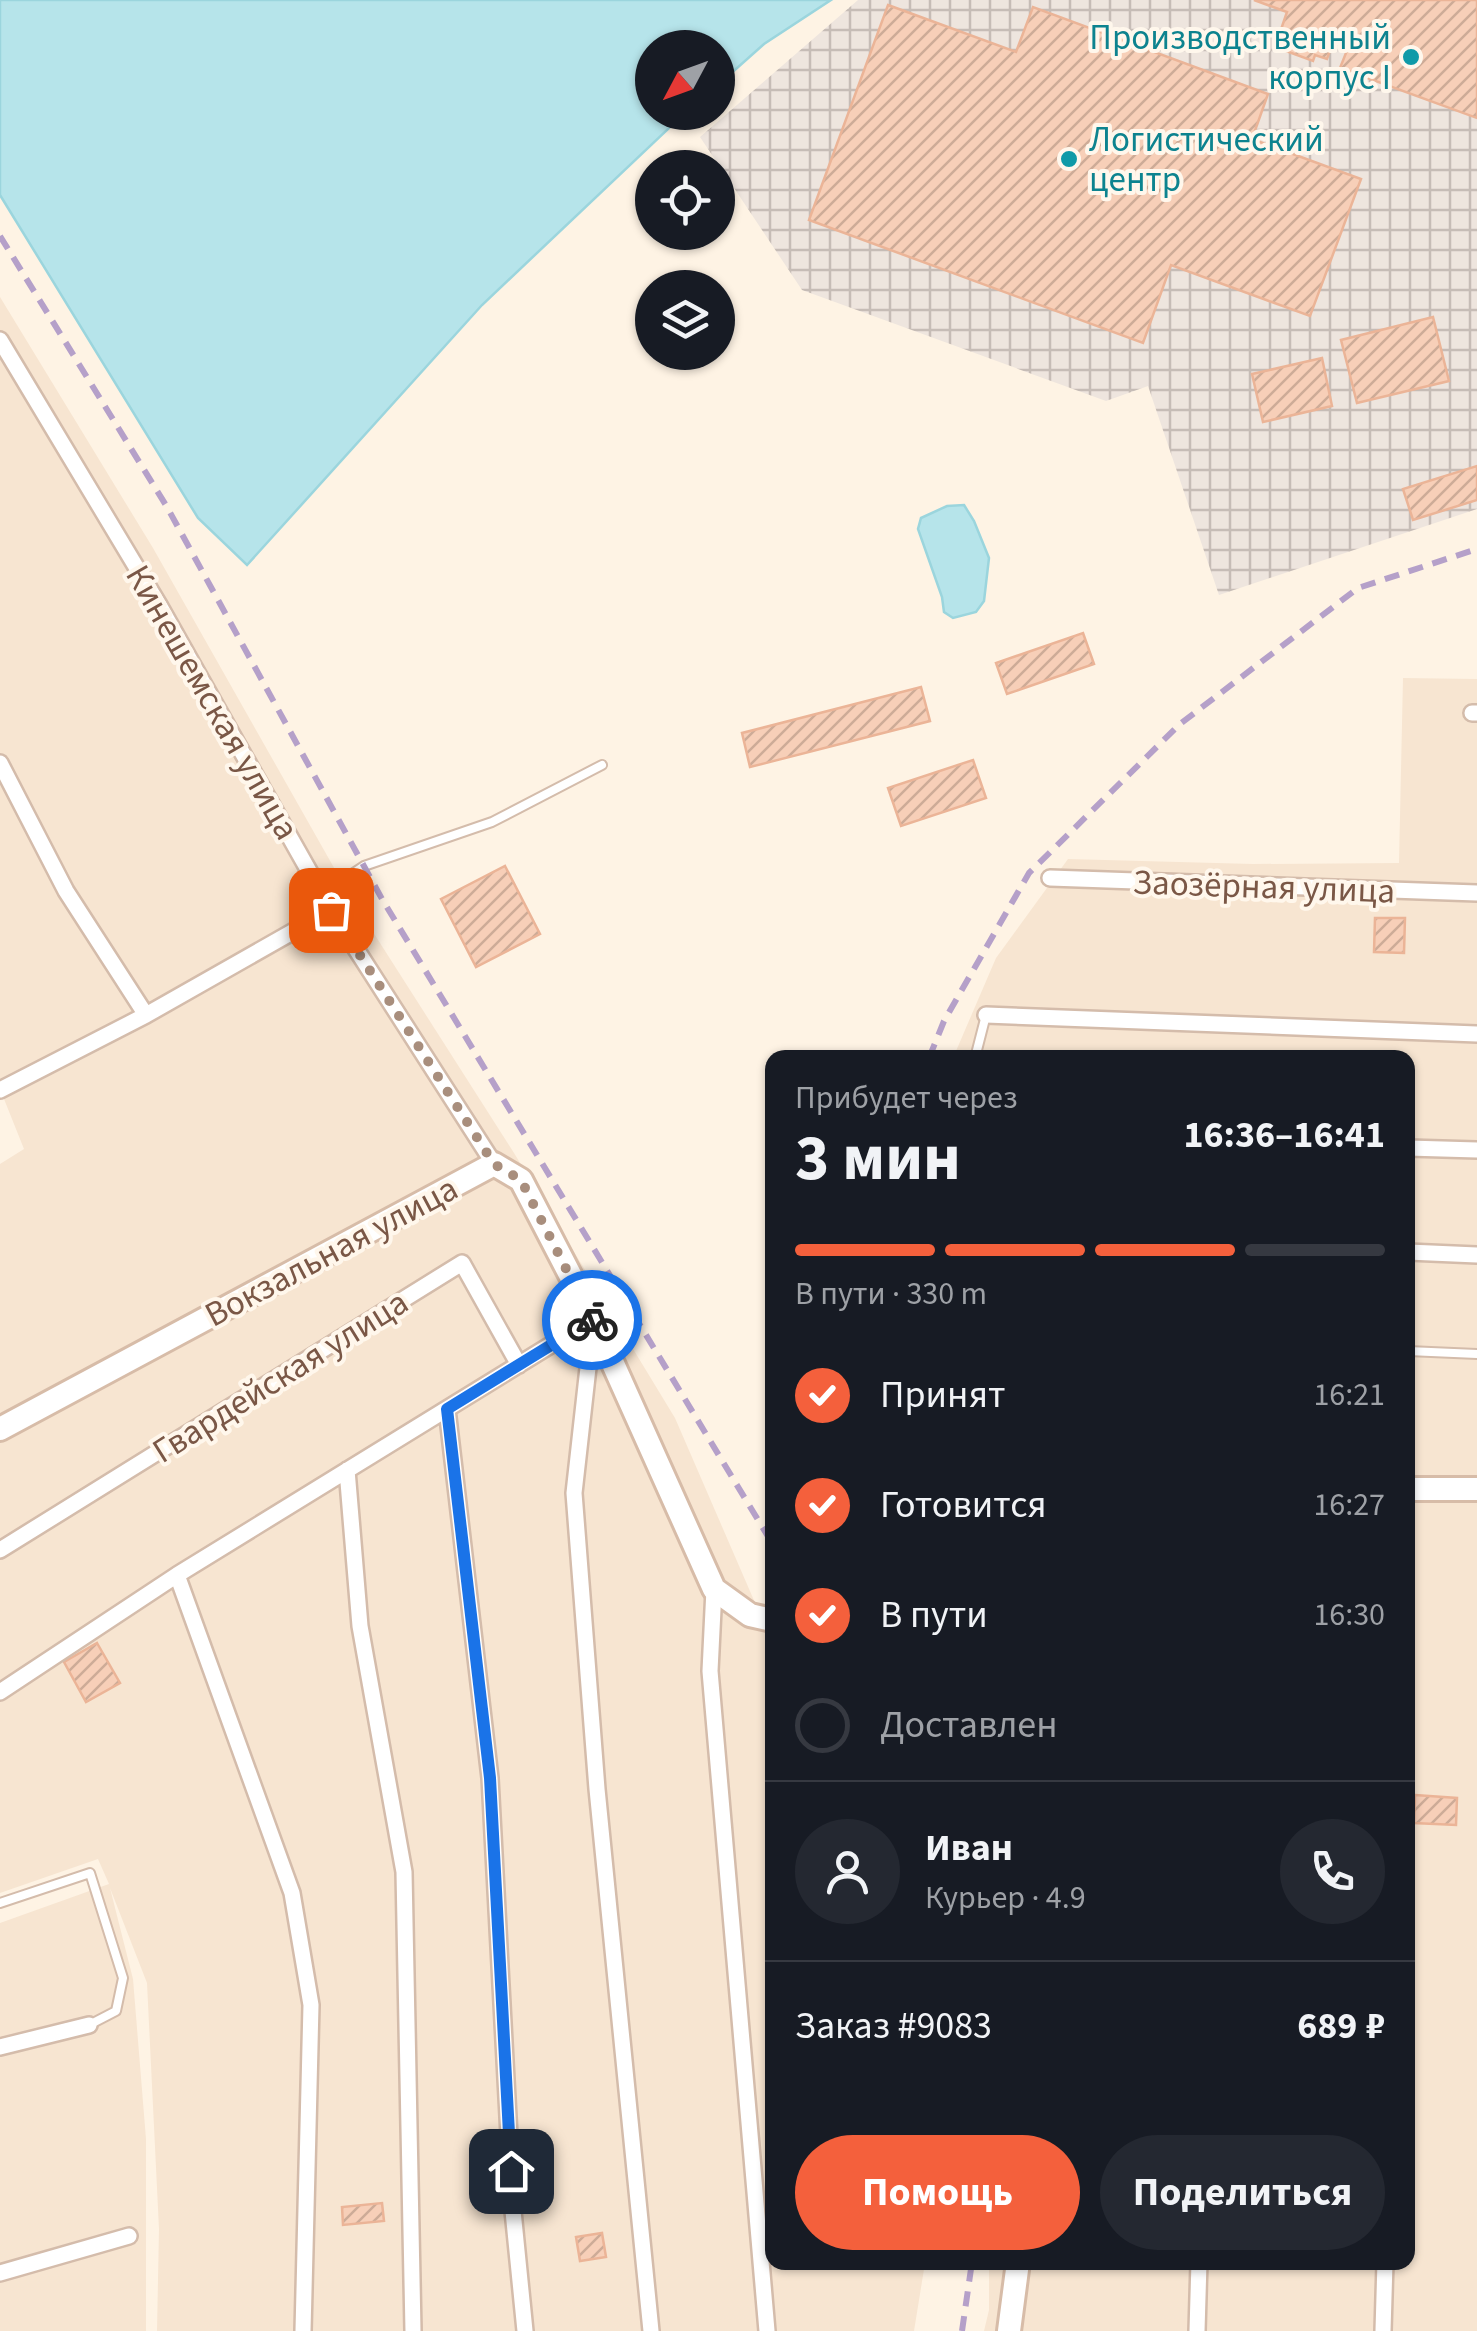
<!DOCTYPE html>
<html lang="ru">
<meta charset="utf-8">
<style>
body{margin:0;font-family:"Source Sans 3",sans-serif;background:#242831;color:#f1f3f6;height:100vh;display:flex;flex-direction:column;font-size:38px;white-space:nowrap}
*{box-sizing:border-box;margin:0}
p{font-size:32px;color:#9ea1a6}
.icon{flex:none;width:55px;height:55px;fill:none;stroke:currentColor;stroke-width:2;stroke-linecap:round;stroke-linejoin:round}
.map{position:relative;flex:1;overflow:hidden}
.details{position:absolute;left:765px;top:1050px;width:650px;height:1220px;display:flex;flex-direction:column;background:#171b24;border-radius:20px;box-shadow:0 2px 8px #0004}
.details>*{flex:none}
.needle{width:65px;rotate:229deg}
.controls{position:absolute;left:635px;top:30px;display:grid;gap:20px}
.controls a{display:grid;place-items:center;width:100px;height:100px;border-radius:50%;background:#171b24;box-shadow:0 2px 8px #0004;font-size:50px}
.pin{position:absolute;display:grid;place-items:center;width:85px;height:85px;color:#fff;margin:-42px;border-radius:20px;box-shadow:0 5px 15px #0006}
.courier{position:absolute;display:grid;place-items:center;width:100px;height:100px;margin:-50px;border:8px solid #1a73e8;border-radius:50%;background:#fff;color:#222;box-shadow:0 2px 12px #0007}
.head em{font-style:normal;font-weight:700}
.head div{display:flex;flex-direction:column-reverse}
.head{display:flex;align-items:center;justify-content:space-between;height:170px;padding:0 30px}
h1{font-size:65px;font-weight:700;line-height:75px}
.bar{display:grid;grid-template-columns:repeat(4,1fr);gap:15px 10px;align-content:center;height:120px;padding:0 30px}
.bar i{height:12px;border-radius:8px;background:#363941}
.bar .active{background:#f4603c}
.bar p{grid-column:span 4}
.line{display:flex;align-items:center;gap:25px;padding:0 30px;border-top:2px solid #363941}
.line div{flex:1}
.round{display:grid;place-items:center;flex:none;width:105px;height:105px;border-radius:52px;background:#242831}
ol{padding:0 30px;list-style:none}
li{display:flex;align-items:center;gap:30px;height:110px}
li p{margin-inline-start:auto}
li .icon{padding:10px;border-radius:50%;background:#f4603c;color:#fff;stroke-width:4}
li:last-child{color:#9ea1a6}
li i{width:55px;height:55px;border:5px solid #363941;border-radius:50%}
.primary-button{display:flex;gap:20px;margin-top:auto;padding:20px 30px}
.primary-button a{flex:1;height:115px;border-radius:60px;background:#f4603c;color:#fff;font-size:40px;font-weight:700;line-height:115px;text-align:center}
.primary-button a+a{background:#242831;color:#f1f3f6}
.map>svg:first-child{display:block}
</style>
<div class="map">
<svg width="1477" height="2331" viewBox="0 0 1477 2331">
<defs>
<pattern id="industrial-grid" width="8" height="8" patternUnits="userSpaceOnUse" patternTransform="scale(2.5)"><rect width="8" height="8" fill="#eee5de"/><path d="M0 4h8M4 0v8" fill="none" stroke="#c6bcb6"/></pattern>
<pattern id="building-hatch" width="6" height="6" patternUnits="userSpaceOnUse" patternTransform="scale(2.5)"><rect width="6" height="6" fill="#f7cfb8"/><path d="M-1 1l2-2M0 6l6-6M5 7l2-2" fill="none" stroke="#cdab97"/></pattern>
</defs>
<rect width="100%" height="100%" fill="#fef3e4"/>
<path fill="#f7e5d1" d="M0,297L153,548L350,896L514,1153L675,1418L772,1642V2262L925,2263L914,2331H157L159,2229L147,1983L110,1888L133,1979L146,2139V2331H0V1923L109,1884L98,1859L0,1893V1164L24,1149L0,1089Z
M1403,678L1477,679V2331H984L989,2310V2263L1408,2262V1058H953L996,958L1068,859L1253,864L1399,863Z"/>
<path fill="url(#industrial-grid)" d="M858,0H1477V509L1219,595L1148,386L1106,401L802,290L700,137Z"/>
<path fill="#b6e4ea" stroke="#9bd5dd" stroke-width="2.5" d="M0,0H831L764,44L718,85V48H652V112L685,113L482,305L247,565L198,518L0,195Z
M964,505L974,521L989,558L984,601L976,612L953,618L944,612L942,597L918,529L921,518L947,506Z"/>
<path fill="url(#building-hatch)" stroke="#ebb497" stroke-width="2.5" d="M1254,0H1477V118L1340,68L1348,48L1333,42L1327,59L1315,55L1313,61L1275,47L1287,12Z
M888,5L1016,52L1033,7L1268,94L1252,139L1361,179L1310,316L1171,265L1143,343L809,220Z
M1433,317L1449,381L1357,403L1341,340Z
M1322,358L1332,406L1263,422L1252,374Z
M1477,466V500L1413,520L1403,489Z
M1083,633L1094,664L1007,694L996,663Z
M921,687L930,721L750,767L742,733Z
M973,760L986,798L901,826L888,788Z
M505,866L540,934L476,967L441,899Z
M1375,918H1405L1404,953L1374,952Z
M97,1643L120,1683L86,1702L64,1662Z
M1415,1795L1457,1798L1456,1825L1414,1823Z
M382,2203L384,2221L343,2225L342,2207Z
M602,2233L606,2257L580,2261L576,2237Z"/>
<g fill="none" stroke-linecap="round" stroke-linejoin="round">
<defs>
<path id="lane" d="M322,894L364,866L492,822L602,765
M975,1058L986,1015
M1408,1351L1477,1354
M0,1903L90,1873L123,1978L116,2011L89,2025"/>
<path id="street" d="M0,340L159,605L331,910L494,1164
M1472,713H1477
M0,763L66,891L146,1015
M1050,878L1477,893
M986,1015L1477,1034
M0,1090L146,1015L331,910
M1408,1148L1477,1150
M1408,1252L1477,1255
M593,1323L574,1493L597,1789L651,2331
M447,1409L490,1778L513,2211L525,2331
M347,1470L360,1626L404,1872L413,2331
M0,1550L462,1263L519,1365
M177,1575L292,1893L311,2005L303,2331
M714,1589L710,1671L767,2331
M0,1692L177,1575L593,1319
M0,2047L89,2025
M0,2273L129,2236
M1197,2331L1199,2262
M1383,2331L1385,2262"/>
<path id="secondary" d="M0,1429L494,1164L521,1180L593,1319L714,1589L750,1615L772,1620
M1408,1489H1477
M1009,2331L1018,2262"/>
</defs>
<use href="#lane" stroke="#d4bcab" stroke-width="12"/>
<use href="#street" stroke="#d4bcab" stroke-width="20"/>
<use href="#secondary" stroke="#d7bca8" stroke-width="28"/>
<use href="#lane" stroke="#fff" stroke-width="8"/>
<use href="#street" stroke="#fff" stroke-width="15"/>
<use href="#secondary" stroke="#fff" stroke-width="22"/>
<path stroke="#b5a0c9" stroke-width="6" stroke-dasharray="15 10" stroke-linecap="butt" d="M0,236L167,507L382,899L772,1543
M929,1058L944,1021L1029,873L1180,724L1358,588L1477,549
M962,2331L972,2262"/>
</g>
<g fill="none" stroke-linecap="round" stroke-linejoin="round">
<path stroke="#a88e7d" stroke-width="10" stroke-dasharray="0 18" d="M331,910L494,1164L521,1180L592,1320"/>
<path stroke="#1a73e8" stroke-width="12" d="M511,2171L490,1778L447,1409L592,1320"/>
</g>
<g fill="#0f9aa8" stroke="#fff7ec" stroke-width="4">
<circle cx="1411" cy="57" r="10"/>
<circle cx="1069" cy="159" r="10"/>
</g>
<g text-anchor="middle" stroke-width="8" stroke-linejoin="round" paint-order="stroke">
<g font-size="35" fill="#0d838f" stroke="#fff7ec" text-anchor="end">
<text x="1391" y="49">Производственный<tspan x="1391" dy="40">корпус I</tspan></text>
<text x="1089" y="151" text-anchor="start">Логистический<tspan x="1089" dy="40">центр</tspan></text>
</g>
<g font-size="35" fill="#7a5746" stroke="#fff7ec">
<text transform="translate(213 702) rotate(60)" y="12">Кинешемская улица</text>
<text transform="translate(1264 886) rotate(2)" y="12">Заозёрная улица</text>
<text transform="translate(331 1251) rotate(-28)" y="12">Вокзальная улица</text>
<text transform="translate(280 1376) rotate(-32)" y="12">Гвардейская улица</text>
</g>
</g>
</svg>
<div class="controls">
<a><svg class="needle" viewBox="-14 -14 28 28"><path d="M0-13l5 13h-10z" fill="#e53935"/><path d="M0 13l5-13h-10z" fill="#9ea1a6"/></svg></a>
<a><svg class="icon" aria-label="locate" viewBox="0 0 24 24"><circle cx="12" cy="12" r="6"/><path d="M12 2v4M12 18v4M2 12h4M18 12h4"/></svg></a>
<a><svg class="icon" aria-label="layers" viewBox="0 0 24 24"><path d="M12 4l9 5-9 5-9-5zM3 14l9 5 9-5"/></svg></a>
</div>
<div class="pin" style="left:331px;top:910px;background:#ea580c"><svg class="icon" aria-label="bag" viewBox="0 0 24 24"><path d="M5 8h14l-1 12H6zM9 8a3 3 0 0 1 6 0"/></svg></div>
<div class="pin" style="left:511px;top:2171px;background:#1f2937"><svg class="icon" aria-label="home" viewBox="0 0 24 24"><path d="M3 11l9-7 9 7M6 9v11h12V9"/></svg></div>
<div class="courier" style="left:592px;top:1320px"><svg class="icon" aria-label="bike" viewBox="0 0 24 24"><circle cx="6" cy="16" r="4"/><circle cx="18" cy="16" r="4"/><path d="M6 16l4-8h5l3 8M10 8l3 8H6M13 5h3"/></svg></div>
<section class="details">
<div class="head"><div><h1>3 мин</h1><p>Прибудет через</p></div><em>16:36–16:41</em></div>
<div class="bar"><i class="active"></i><i class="active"></i><i class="active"></i><i></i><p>В пути · 330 m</p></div>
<ol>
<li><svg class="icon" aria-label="check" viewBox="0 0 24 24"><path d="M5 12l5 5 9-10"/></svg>Принят<p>16:21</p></li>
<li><svg class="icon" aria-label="check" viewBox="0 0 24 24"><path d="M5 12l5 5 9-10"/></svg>Готовится<p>16:27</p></li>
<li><svg class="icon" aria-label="check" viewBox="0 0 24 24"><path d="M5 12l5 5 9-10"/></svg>В пути<p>16:30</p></li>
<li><i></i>Доставлен</li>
</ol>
<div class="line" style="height:180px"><a class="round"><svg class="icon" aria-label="person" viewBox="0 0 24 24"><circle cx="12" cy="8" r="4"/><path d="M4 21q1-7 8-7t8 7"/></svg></a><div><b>Иван</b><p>Курьер · 4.9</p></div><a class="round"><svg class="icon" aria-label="phone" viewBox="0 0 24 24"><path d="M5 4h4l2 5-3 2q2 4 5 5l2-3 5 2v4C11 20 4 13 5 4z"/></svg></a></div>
<div class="line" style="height:130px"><div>Заказ #9083</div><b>689 ₽</b></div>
<div class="primary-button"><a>Помощь</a><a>Поделиться</a></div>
</section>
</div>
